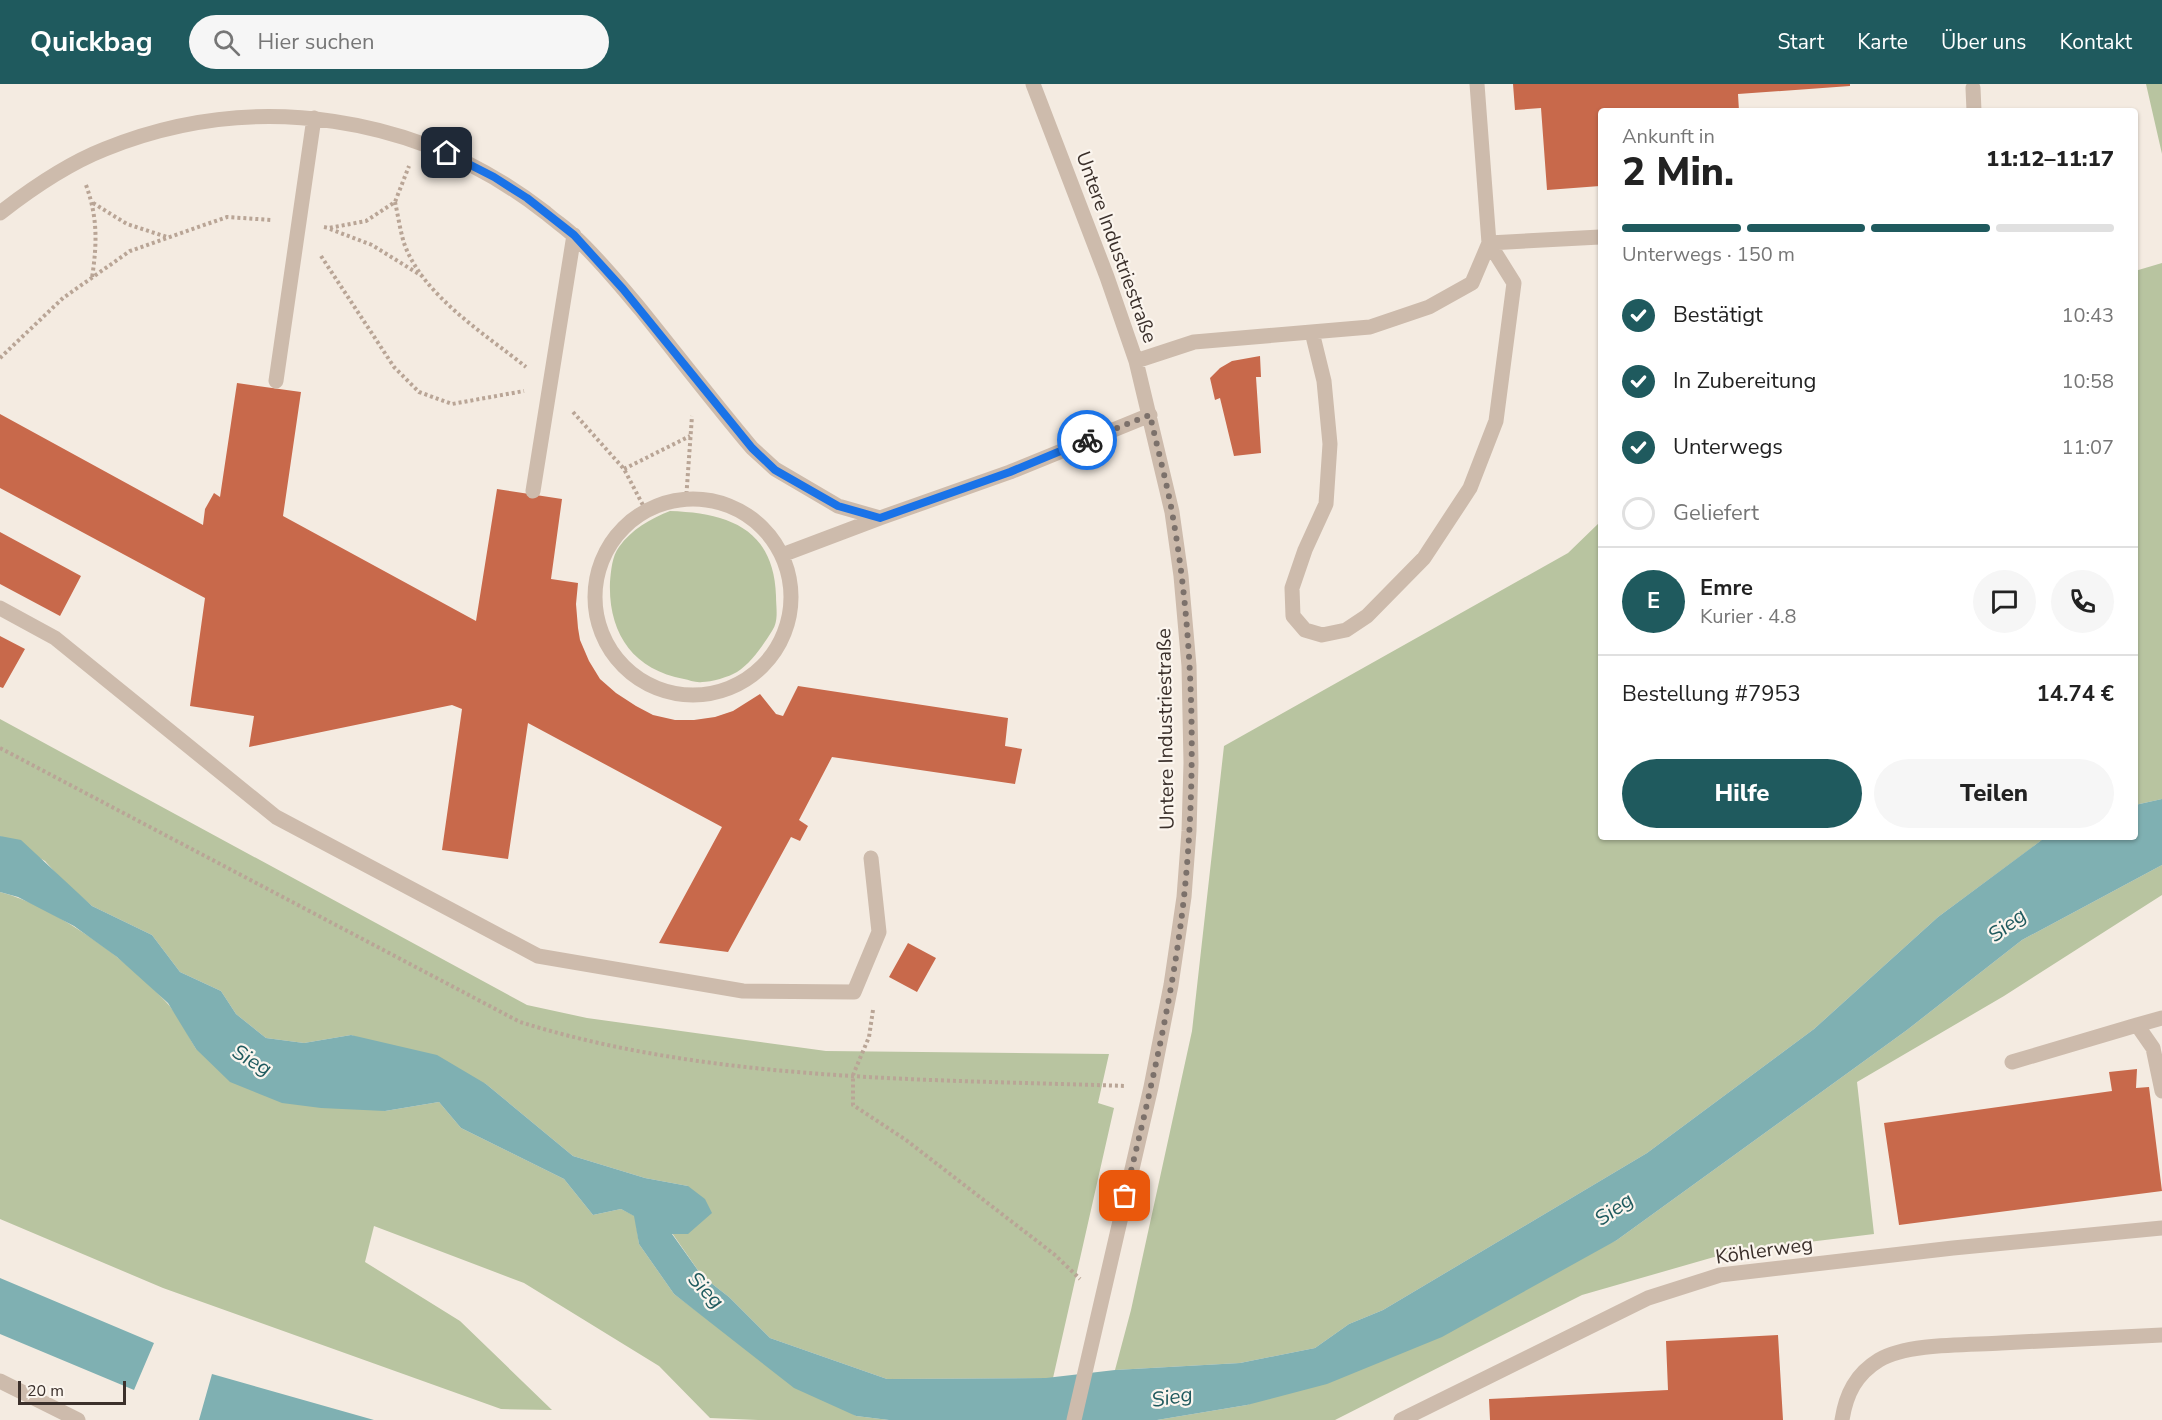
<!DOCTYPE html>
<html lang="de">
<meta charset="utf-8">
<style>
body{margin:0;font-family:"Nunito Sans",sans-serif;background:#f6f6f6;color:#222;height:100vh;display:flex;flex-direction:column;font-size:22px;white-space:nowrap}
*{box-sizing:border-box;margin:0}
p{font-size:20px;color:#767676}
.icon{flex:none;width:33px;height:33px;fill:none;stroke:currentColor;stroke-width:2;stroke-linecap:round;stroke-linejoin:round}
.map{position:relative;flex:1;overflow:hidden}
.panel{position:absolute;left:1598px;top:24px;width:540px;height:732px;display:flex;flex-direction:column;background:#fff;border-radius:6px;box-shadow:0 2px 4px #0004}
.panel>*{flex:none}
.scale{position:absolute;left:18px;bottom:15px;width:108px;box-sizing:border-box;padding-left:6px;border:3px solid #3b302b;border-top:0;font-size:16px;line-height:21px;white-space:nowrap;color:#3b302b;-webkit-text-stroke:4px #fbf5ee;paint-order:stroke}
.pin{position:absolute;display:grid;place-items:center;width:51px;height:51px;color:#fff;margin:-26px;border-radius:12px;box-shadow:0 3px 9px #0006}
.courier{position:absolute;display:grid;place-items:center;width:60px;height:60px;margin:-30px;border:4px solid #1a73e8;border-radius:50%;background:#fff;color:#222;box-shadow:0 2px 8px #0007}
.head em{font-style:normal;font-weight:800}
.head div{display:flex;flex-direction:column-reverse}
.head{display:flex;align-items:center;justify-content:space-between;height:102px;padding:0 24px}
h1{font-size:39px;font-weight:800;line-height:45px}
.bar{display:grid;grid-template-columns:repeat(4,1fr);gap:9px 6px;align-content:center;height:72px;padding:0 24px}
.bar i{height:8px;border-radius:4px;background:#e0e0e0}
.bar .active{background:#1f5a5e}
.bar p{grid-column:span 4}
.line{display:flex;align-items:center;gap:15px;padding:0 24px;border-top:2px solid #e0e0e0}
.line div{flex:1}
.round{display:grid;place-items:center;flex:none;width:63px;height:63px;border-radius:32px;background:#f6f6f6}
ol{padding:0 24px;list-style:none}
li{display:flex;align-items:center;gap:18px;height:66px}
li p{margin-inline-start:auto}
li .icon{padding:6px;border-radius:50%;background:#1f5a5e;color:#fff;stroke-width:4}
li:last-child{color:#767676}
li i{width:33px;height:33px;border:3px solid #e0e0e0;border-radius:50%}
.action{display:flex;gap:12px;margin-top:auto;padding:12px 24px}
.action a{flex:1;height:69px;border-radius:36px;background:#1f5a5e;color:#fff;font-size:24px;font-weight:800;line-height:69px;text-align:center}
.action a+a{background:#f6f6f6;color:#222}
header{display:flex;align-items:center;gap:36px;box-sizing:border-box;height:84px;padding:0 30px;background:#1f5a5e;color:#fff}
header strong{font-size:28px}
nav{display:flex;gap:33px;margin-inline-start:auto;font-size:21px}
.search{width:420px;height:54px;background:#f6f6f6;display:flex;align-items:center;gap:15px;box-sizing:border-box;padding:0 21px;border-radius:33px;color:#767676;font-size:22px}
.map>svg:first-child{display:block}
</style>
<header>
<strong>Quickbag</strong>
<div class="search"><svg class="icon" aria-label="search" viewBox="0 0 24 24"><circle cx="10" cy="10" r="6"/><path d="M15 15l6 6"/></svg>Hier suchen</div>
<nav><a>Start</a><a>Karte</a><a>Über uns</a><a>Kontakt</a></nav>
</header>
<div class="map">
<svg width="2162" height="1336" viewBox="0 0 2162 1336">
<rect width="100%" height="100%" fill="#f4ebe1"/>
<path fill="#b8c4a0" d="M2146,0H2162V70Z
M2162,179V715L2135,721V187Z
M670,427C729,429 774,445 776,512C776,524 779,537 772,547C763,561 752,578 737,588C729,593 711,598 702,598C696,599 689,596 684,595C633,586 608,549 610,498C611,487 612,472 619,463C632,445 650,435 670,427Z
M1600,438V753H2046L1938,833L1814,945L1647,1069L1383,1226L1349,1240L1315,1264L1240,1279L1115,1286L1131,1226L1192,947L1224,662L1568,469Z
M0,635L527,921L587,934L826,967L1109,970L1098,1019L1114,1024L1053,1294L887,1295L770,1254L729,1213L702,1192L672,1149L688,1102L645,1094L573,1072L486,1000L351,951L304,959L266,954L236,930L221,907L180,888L152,851L92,822L63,797L45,777L0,752Z
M2162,781V811L2004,912L1857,998L1874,1150L1735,1167L1582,1211L1335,1336H1157L1247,1321L1617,1156L1907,946L2022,856Z
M0,808C54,822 130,877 167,919C179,932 187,950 196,965L385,1027L439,1018L461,1044L564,1095L593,1131L621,1125L635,1132L639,1160L674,1210L731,1253L856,1332L889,1336H758L710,1334L659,1282L524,1199L374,1142L365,1178L460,1237L552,1326L501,1325L163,1204L0,1135Z"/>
<path fill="#7fb0b2" d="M2162,715V781L2022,856L1907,946L1617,1156L1442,1253L1327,1300L1247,1321L1157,1336H889L856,1332L794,1304L674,1210L639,1160L634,1132L621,1125L593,1131L564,1095L461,1044L439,1018L385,1027L321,1024L282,1019L230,998L196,965L168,919L117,873L74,842L18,813L0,808V752L21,756L92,822L152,851L180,888L221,907L236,930L266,954L304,959L351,951L437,971L486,1000L573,1072L645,1094L688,1102L705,1115L712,1129L688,1150H672L702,1192L729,1213L770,1254L887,1295L1046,1294L1115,1286L1240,1279L1315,1264L1349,1240L1383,1226L1647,1069L1814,945L1938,833L2043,755L2047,753H2134L2135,721Z
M0,1194L154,1259L134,1306L0,1250Z
M212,1290L374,1336H199Z"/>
<path fill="#c8694b" d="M1513,0H1850V2L1738,10L1739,27H1600V102L1547,106L1541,24L1515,26Z
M1260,272L1261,293H1256L1261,369L1234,372L1220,314L1215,316L1210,294L1220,284L1232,277Z
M237,299L301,308L283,432L476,537L497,405L562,415L551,495L578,499L576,520L578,544L580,556L589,577L600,595L616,609L636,622L653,631L675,636H694L715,633L733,627L760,610L776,630L783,632L798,602L1008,634L1005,662L1022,665L1015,700L832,673L799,736L808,742L800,757L791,753L728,868L659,859L722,743L528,639L508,775L442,766L462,625L452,621L249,663L254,632L190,622L205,514L0,404V330L203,441L205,425L214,409L220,413Z
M0,448L81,492L60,532L0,500Z
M0,552L25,565L3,604L0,603Z
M908,859L936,874L917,908L889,893Z
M2137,985L2136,1004L2149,1003L2162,1107L1899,1141L1884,1039L2112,1007L2109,988Z
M1778,1251L1783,1336H1490L1489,1315L1668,1306L1666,1257Z"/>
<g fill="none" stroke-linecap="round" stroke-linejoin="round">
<path stroke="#b9a596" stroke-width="4" stroke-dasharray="3 3" stroke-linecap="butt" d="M86,101C98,134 97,160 92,194
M395,118C398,131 400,146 404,159C422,211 485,250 526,283
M93,119L127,140L167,153
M324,143L329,144L366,137L395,118L409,82
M330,145L372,161L422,192
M321,172L394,283L419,308L452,320L524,307
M0,274L63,214L130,167L227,133L272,136
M573,328L624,385L646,427
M624,385L690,352
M686,416L692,332
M0,664L520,938C712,998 926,995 1126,1002
M873,926L869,953L853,991V1021L906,1056L1055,1171L1080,1195"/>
<path stroke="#cdbbac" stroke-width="15" d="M1033,0L1107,193L1136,277L1172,428L1181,492L1189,582L1191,679L1189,747L1184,813L1171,901L1151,1003L1074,1336
M1973,4L1974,27
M0,129C32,104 67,80 105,65C254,5 419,30 546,129C555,137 566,144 574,152C598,174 620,201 641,226C678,272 714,319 752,364L775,385L838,422L880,434L1010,388L1150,331
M1312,248L1324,297L1330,360L1326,420L1305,466L1292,504L1293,532L1305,546L1322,551L1346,546L1367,532L1424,474L1470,404L1496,337L1514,199L1489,159L1600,153
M1136,277L1194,258L1370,243L1429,223L1472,199L1489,159L1477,0
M276,297L314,34
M533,407L574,151
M595 513a98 98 0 1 1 196 0a98 98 0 1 1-196 0Z
M782,471L880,434
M0,524L55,554L276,733L538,872L743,907L854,908L879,848L871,774
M2137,941L2162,934
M2012,978L2137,941L2153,964L2162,1007
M0,1297L78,1336
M1401,1336L1648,1214L1720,1191L1953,1164L2162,1144
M1842,1336C1846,1310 1856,1290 1879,1276C1907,1259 1968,1261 2001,1259C2055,1256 2108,1254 2162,1251"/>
</g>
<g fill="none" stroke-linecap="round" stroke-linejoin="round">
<path stroke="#7c716b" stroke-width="6" stroke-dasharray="0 10.8" d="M1087,356L1150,331C1157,363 1166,395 1172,428C1194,549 1197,691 1184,813C1173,914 1149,1013 1125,1112"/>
<path stroke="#1a73e8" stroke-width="8" d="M447,69L494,93L527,114L574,151L623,205L752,364L775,386L838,422L880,434L1010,388L1087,356"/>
</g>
<g text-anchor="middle" stroke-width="4.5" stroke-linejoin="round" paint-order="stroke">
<g font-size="20" fill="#3b302b" stroke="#fbf5ee">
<text transform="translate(1117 163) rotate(70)" y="7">Untere Industriestraße</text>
<text transform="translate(1165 645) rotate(-91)" y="7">Untere Industriestraße</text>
<text transform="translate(1764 1166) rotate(-8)" y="7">Köhlerweg</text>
</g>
<g font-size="21" font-style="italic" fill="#1f5a5e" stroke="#fbf5ee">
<text transform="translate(2007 841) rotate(-37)" y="7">Sieg</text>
<text transform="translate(252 976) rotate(30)" y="7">Sieg</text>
<text transform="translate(1614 1125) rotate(-35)" y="7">Sieg</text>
<text transform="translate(706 1206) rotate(46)" y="7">Sieg</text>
<text transform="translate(1172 1313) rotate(-9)" y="7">Sieg</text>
</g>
</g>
</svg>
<div class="scale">20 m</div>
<div class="pin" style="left:1125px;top:1112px;background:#ea580c"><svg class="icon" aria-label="bag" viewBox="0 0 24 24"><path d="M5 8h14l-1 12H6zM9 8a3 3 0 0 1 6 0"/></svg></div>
<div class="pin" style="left:447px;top:69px;background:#1f2937"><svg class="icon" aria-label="home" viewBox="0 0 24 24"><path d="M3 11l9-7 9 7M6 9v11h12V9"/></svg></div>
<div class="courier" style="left:1087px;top:356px"><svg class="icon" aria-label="bike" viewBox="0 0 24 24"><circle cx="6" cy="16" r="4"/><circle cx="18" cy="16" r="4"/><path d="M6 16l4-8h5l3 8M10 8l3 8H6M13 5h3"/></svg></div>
<section class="panel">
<div class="head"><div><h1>2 Min.</h1><p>Ankunft in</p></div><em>11:12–11:17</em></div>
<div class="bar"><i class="active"></i><i class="active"></i><i class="active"></i><i></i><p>Unterwegs · 150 m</p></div>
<ol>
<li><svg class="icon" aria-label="check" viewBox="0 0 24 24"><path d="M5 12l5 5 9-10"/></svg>Bestätigt<p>10:43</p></li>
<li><svg class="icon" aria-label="check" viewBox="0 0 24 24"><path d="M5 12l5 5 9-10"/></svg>In Zubereitung<p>10:58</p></li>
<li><svg class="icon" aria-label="check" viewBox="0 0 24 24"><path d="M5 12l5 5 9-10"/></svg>Unterwegs<p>11:07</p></li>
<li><i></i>Geliefert</li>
</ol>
<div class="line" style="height:108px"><b class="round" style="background:#1f5a5e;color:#fff">E</b><div><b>Emre</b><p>Kurier · 4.8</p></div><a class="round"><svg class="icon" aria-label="chat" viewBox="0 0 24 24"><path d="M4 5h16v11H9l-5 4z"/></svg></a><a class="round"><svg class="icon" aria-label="phone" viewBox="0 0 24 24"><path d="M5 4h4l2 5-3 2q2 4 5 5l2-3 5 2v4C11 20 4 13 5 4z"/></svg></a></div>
<div class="line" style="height:78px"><div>Bestellung #7953</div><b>14.74 €</b></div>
<div class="action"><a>Hilfe</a><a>Teilen</a></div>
</section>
</div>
